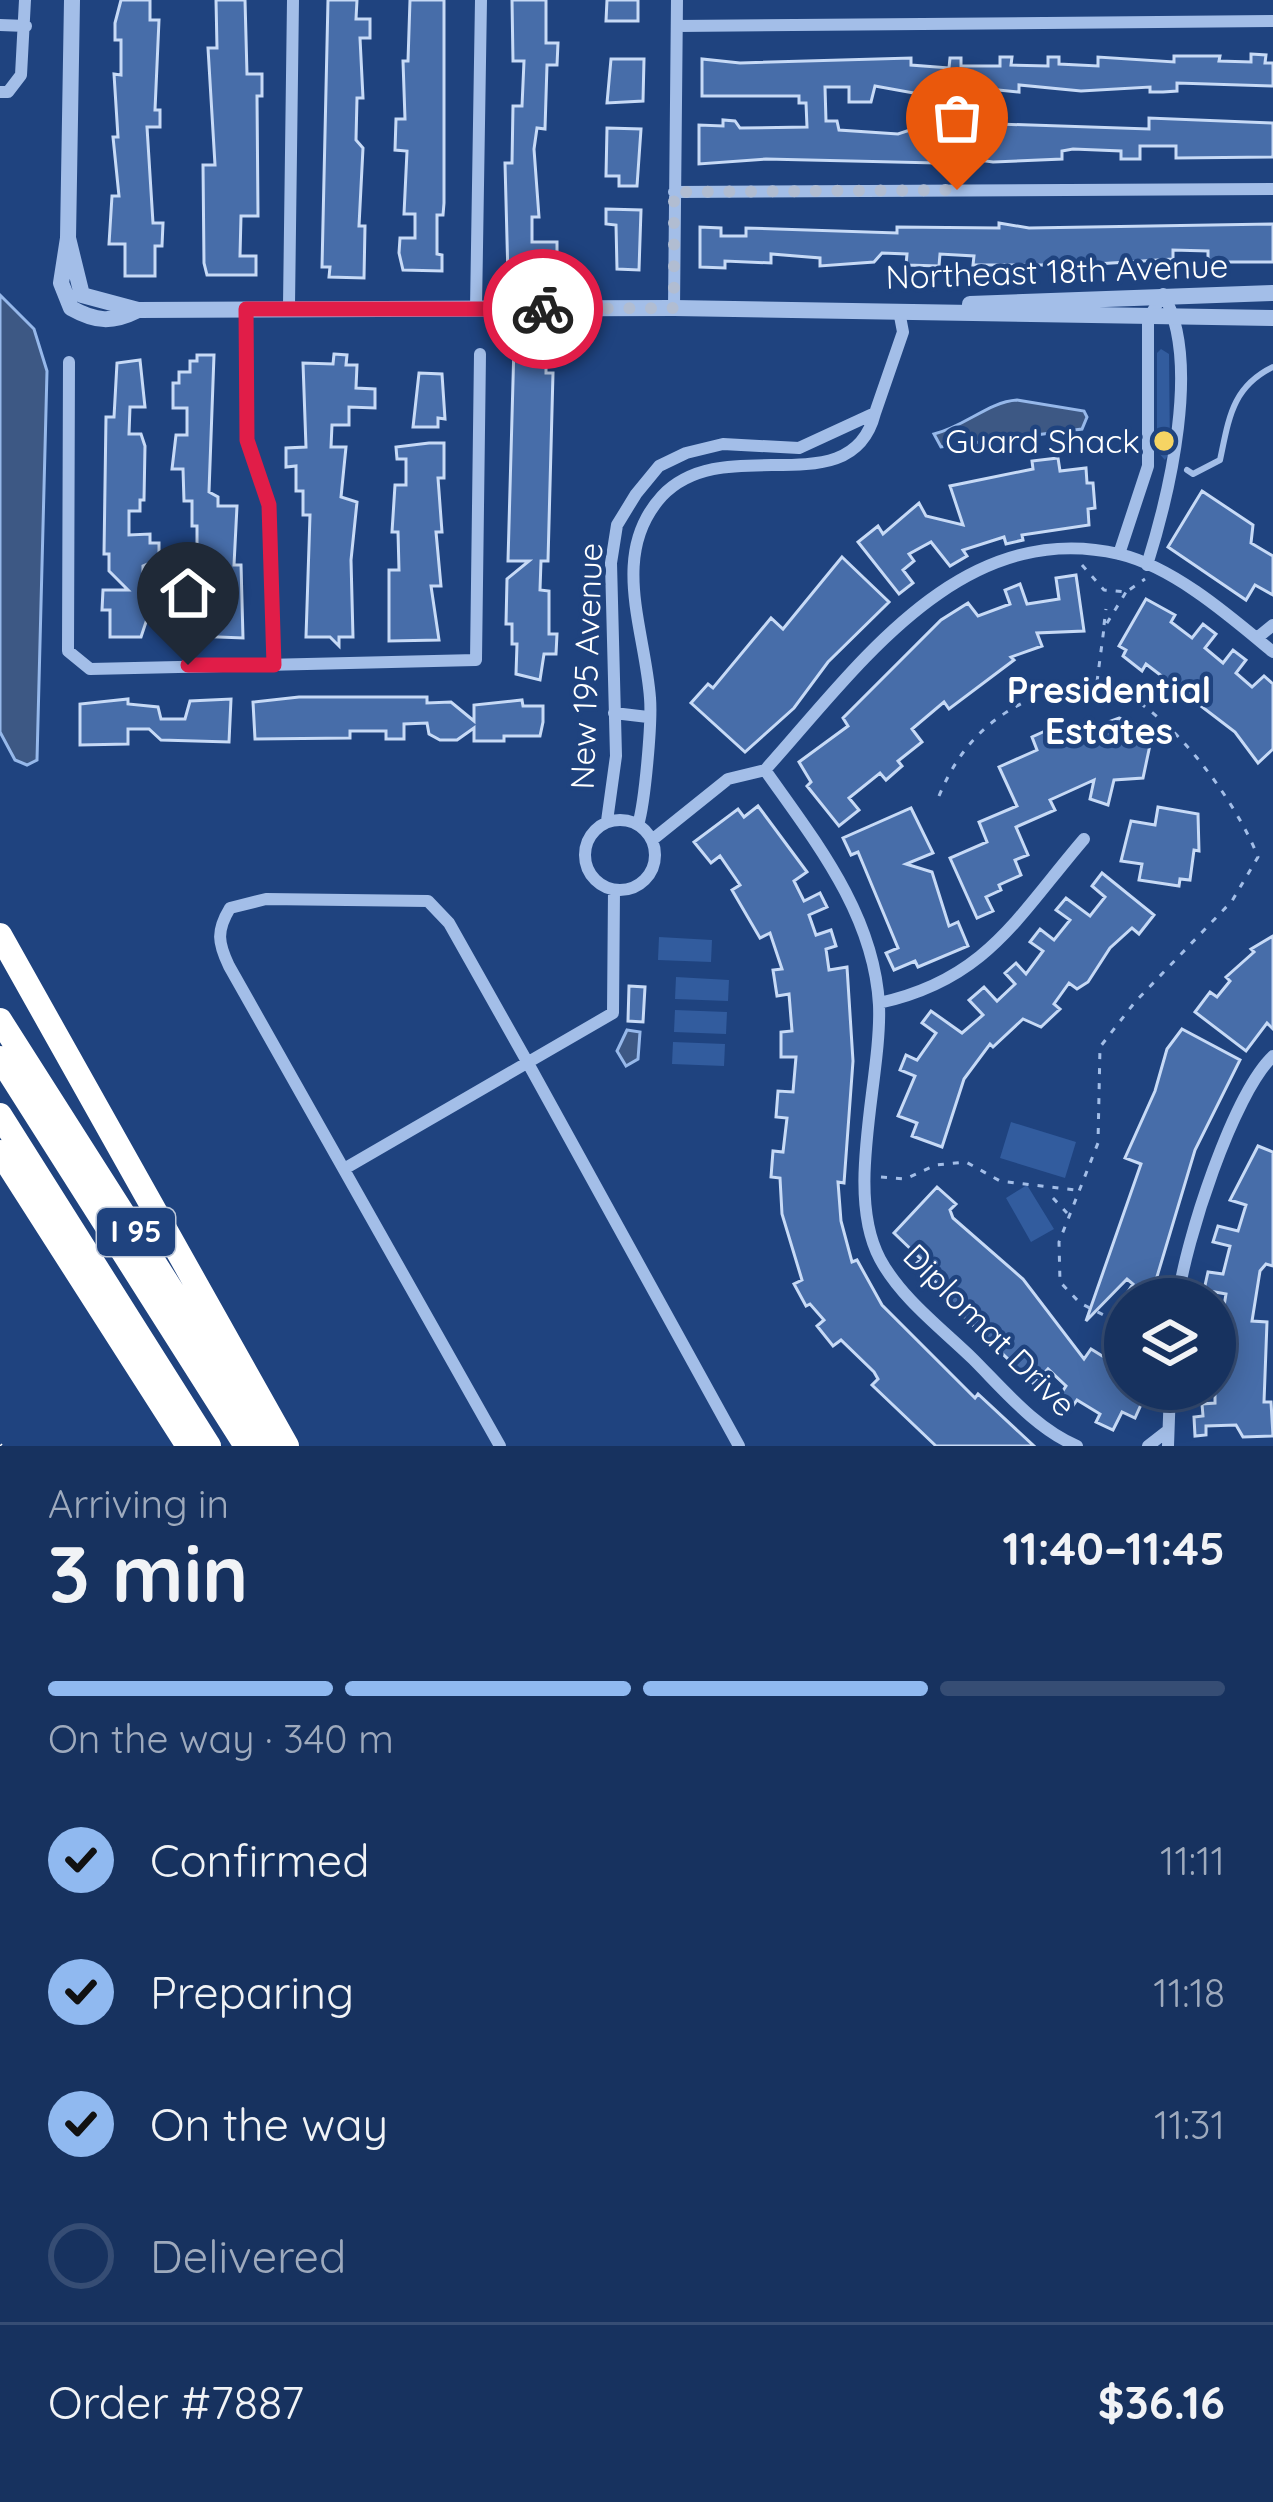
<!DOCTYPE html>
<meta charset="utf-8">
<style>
body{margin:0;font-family:Quicksand,sans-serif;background:#203a65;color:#f1f3f6;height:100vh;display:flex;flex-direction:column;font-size:45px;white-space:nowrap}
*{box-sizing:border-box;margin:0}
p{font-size:39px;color:#9eaabd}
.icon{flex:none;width:66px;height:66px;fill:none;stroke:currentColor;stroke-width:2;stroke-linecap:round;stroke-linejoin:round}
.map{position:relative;height:1446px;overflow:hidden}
.sheet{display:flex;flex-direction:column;background:#17325f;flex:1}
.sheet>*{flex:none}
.buttons{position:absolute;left:1104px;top:1278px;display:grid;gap:24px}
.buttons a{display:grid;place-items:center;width:132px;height:132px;border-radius:50%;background:#17325f;box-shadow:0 6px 30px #0003,0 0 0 3px #364d74;font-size:60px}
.pin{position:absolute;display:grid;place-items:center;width:102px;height:102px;color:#fff;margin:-123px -51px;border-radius:50% 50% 50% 0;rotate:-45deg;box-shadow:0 0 12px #0007}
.pin .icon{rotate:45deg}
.courier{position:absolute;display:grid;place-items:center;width:120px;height:120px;margin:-60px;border:9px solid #e11d48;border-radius:50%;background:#fff;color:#222;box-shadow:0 3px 15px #0007}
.overview em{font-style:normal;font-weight:700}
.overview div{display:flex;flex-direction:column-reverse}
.overview{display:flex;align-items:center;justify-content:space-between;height:204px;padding:0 48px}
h1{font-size:78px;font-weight:700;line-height:90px}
.bar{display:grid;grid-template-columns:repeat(4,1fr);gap:18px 12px;align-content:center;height:144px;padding:0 48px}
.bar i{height:15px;border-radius:9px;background:#364d74}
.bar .current{background:#90b9f0}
.bar p{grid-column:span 4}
.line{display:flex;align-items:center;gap:30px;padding:0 48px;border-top:3px solid #364d74}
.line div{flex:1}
ol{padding:0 48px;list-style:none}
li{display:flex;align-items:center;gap:36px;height:132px}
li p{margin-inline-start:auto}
li .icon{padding:12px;border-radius:50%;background:#90b9f0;color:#111;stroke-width:4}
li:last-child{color:#9eaabd}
li i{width:66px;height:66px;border:6px solid #364d74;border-radius:50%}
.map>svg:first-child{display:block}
</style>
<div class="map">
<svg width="1273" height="1446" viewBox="0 0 1273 1446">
<rect width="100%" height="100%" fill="#1f437f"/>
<path fill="#325c9e" d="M1161,349L1169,354L1170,452L1165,460L1157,451V353Z
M659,937L712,940L711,962L658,960Z
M676,977L729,980L728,1001L675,999Z
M675,1010L727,1012L726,1034L674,1032Z
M673,1042L725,1044L724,1066L672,1064Z
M1011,1122L1076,1142L1065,1178L1000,1158Z
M1027,1185L1054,1229L1031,1242L1006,1198Z"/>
<path fill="#3d5884" stroke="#96b8ea" stroke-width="3" d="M0,295L34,329L47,371L37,760L27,765L15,760L0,732Z
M1017,400L1084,411L1087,417L1082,429L941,447L934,434C966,426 988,402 1017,400Z
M627,1030L640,1032L638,1059L626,1066L617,1051Z"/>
<path fill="#476da9" stroke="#c7daf6" stroke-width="3" d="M121,0H150V20H159L155,110H160V127H147L153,223H163L162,246H155V276H125V244H109L112,196H119L113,137H118L114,74L121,75V40H115V23Z
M216,0H245L247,74H262V96H257L258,216H241L240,256H256V275H207L204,263L203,165H215L208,48H217Z
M328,0H357L356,19H370V38H360L363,98H357L356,140L363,148L359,226H365L364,278L329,277L330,267H322Z
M410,0H444V203L443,215H437V254L442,255V271L403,270L399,253L400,238H415V214H404L407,151L395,150L396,119H405L403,61H408Z
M512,0H546V43H558L557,65H547L545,129L537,128L534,149L539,217H532V242H557V279L508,277L505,163H512L513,106H522L524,61H513Z
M607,0H638V21H606Z
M1251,54L1266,55L1265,63H1273V86L1177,83V91L1163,92H1150V87L1081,91L1019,85V92L968,87V93H941V98L875,86L871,102H849V87H825L826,121H837L839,130L898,134L922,126L998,124L1149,129V118L1273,123V157L1176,158V146H1140V159H1121V151L1073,149L1062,151V159L993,162L936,154V163L766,159L699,164V125L723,126V120L735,121L740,128L807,127L806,103H799V96H702V59L740,63L911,58V65L949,68L950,58H961V66H1000V57H1012L1011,65L1048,66V57H1059V64L1098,66V57L1174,62V56H1220L1219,61L1251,62Z
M611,59H644L643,101L607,103Z
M607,128L641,129L637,186H619V176H606Z
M606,209L641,210L639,270L617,269L616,225L606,224Z
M999,223L1029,228L1273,224V262H1208V251L1173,250V259L1081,265H973L974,256L940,254L939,266L906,265L907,254L882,253L874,262L820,266V258L771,254V263L725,261V268L700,267V227L721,228V236H746V228L897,233V227L999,228Z
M514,345L536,346L535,362H546V373H553L548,561H541L540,590L549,591V634H557L556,654H544L540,680L516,674L517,644H512V624H506L507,579L529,561H508Z
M334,354L347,355L346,365H357L356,388L375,389V408L349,407V425H332L331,447H346L341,497L357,502L351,560L353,637H339V646L330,637H306L310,515H303V491H296V466L286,467V448L306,447L303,363L333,364Z
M197,355H214L209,492L218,497V506H237L234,565H241L243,638L194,636V617H207L208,583H186L185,565H197V526H192V501H184L183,469H172L176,435H187V408H173V383H179V372H190V361H197Z
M140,360L145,407H130L129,434H141L145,446L144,500H140V511H129V535L150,534V543H159V559L143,566V590H168V604H152L141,637H110V610H102L103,590H128L109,571V554H104L106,417H114L117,363Z
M419,373L442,374L445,419L438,418V427H413Z
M429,443H444V478H438L442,532H436L441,586H431L439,640L389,641V570H399L398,532H392L395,485H406V459H397L396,447Z
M1058,458L1060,471L1086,468L1087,483H1093L1095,508L1088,509L1089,525L1022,535L1023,540L1006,544L1004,537L963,550L967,556L950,566L931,542L909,554L914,561L903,570L913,583L899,594L858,542L878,526L883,534L919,503L926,516L963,525L950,486L1033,469L1032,461Z
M1202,491L1253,525L1251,543L1273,556V595L1255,585L1246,600L1168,547Z
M842,557L889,602L828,662L794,708L745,752L691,703L708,684L713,688L771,618L783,629Z
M1076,575L1084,631L1037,633L1042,646L1011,657L1014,660L949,709L944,702L912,729L922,742L898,761L902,766L886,780L880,773L849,798L859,810L839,826L807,786L811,782L799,762L848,726L843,718L941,620L968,603L978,616L1010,604L1005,590L1020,584L1027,604L1059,599L1056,578Z
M1146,599L1175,615L1171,622L1192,638L1203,624L1216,634L1205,648L1223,663L1233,650L1246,660L1236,673L1252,687L1264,676L1273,684V749L1258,763L1235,732L1146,664L1142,671L1123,656L1126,650L1119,646Z
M299,697H427V703L451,702L474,721V705L522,700L523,706H543V722L540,736H504V741H474V728L457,740H440L429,734L427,723L404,724V739H386V731H350V738L255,739L253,702Z
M128,699V704L158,707L161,719H185L190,701L231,699L229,742L161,740L149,729H128V744L80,745V704Z
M1119,718L1139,726L1136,742L1150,745L1143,778L1114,780L1108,805L1090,799L1094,780L1050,800L1055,810L1016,827L1028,855L1015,860L1021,875L999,885L1001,890L986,897L993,911L977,918L950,858L987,842L979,822L1017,806L999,767L1037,750L1032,737L1054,727L1057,735L1064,732L1067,737Z
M758,806L807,872L794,881L804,901L820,893L827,907L809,915L816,935L831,930L836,946L826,949L829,970L847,967L853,1061L844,1183L838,1182L841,1221L852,1262L857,1260L882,1305L975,1398L978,1394L1034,1446H936L872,1385L878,1379L874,1372L841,1340L833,1346L817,1326L824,1320L810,1304L806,1306L794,1284L802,1280L782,1214L780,1178L771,1177L773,1151L783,1152L787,1118L776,1117L778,1091L793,1092L796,1057H781V1032L792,1031L789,994L777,996L773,970L782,969L770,933L760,938L732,890L740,885L720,856L711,863L694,842L738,809L744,817Z
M1158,807L1198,814L1199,851L1194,850L1190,880L1180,879L1179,886L1139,880L1142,864L1121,861L1131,821L1155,825Z
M911,808L933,853L906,864L932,872L949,926L958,922L968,946L918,967L915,961L894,970L886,953L898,948L858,852L851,855L843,838Z
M1102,873L1154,915L1139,934L1132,928L1110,948L1088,982L1077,989L1069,983L1054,1004L1060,1009L1041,1027L1023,1019L993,1047L990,1044L964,1079L942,1147L912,1136L917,1123L898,1116L915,1076L900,1070L906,1055L917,1060L936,1033L922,1023L931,1011L962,1033L983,1015L969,1000L984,987L997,1001L1015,984L1005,973L1016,963L1026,974L1043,951L1030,942L1040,929L1054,940L1070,920L1056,910L1066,898L1090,916L1105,897L1092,886Z
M1273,936V1029L1267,1023L1246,1051L1195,1012L1210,992L1217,997L1230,981L1226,977L1254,952L1251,949Z
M629,986L645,987L643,1022L628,1021Z
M1182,1029L1240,1060L1195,1150L1153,1290L1145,1286L1140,1299H1123L1133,1284L1127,1279L1086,1321L1141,1164L1125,1158L1155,1091L1167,1049Z
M1258,1146L1273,1152V1266L1266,1264L1260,1271L1252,1321L1267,1322L1264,1402H1271L1273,1436L1243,1437L1236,1425L1206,1426V1435L1195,1436L1194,1417L1203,1416L1202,1404L1215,1403V1317L1222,1318L1226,1294L1204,1290L1208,1272L1223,1274L1230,1246L1213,1242L1218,1226L1238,1231L1246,1205L1230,1200Z
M937,1187L956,1204L950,1210L953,1218L1023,1279L1084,1359L1091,1349L1112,1362L1108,1368L1125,1375V1389H1148L1135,1418L1122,1412L1113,1430L1096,1422L1100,1414L1077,1400L1068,1413L1054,1404L1066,1386L1048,1369L1034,1384L939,1293L943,1289L916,1264L921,1259L894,1233Z"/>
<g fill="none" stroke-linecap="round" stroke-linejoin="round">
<path stroke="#a3bee8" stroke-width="3" stroke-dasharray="6 9" stroke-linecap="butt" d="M1082,565L1104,590L1126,592L1145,579
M1104,625L1106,609
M1097,682L1104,628L1126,592
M939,796C961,743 994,712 1048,692C1060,687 1078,679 1092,681C1159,693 1235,798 1258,857L1232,901L1135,1002L1100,1047L1098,1143L1059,1242L1060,1282L1080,1303L1125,1326
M881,1177L905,1179L936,1165L966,1162L1000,1181L1075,1190
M1053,1198L1067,1213"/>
<path stroke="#a3bee8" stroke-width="6" d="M1187,470L1193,474L1220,460C1229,418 1232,387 1273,367"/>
<path stroke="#a3bee8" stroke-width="12" d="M0,25L26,26
M677,26L1273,21
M0,92H8L21,75L25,0
M674,192L1273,189
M289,305L293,0
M674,308L677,0
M246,309L247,440L269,505L274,665
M476,309L481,0
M69,362L68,651L90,669L476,660L480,354
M875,413L903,332L899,311
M1119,554L1148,466V319L1163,294C1202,360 1169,495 1147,565
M1257,638L1273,625
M614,713L648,717
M765,770C815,841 874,914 879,1005C882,1078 844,1192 880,1259C901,1298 941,1328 973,1359C1004,1390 1036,1429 1077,1446
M765,770C857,668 960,517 1119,554C1174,567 1231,617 1273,652
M585 855a35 35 0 1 1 70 0a35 35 0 1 1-70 0Z
M607,821L616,756L611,563L617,525L636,494L659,466L686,453L723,444L799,448L875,413C851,508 725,429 662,496C609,554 645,629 650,698C652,722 645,802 638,825
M652,840L728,779L765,770
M879,1003C986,980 1017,917 1084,839
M344,1169L613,1013L614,890
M1178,1299C1185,1242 1233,1094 1273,1056
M500,1446L229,966C218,943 216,931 230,908L266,899L428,901L449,923L529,1065L739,1446
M1148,1446L1166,1432
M1168,1446L1170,1389"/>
<path stroke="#a3bee8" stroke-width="16" d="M72,0L68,238L82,295L138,310L674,308L1273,318
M68,238L61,283L71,308C96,322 112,323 138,310
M970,304L1273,293"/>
<path stroke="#fff" stroke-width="24" d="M0,935L287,1446
M0,1020L271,1446
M0,1058L246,1446
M0,1115L209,1446
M0,1152L188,1446"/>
<path stroke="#fff" stroke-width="4.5" stroke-dasharray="21 9" stroke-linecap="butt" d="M0,1445L1,1446"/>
</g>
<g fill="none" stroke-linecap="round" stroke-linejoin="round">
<path stroke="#b1bdd2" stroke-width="12" stroke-dasharray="0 21.6" d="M543,309L674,308V192L957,190"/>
<path stroke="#e11d48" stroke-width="15" d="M188,665H274L269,505L247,440L246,309H543"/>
</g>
<circle fill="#f6d463" stroke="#1f437f" stroke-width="4.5" cx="1164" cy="441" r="12"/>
<g text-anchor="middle" stroke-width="9" stroke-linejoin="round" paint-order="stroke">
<rect fill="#1f437f" stroke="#bcc7d9" stroke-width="3" x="97" y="1208" width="78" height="48" rx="9"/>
<g font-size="30" font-weight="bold" fill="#fff">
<text x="136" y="1242">I 95</text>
</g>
<g font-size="33" fill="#fff" stroke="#1f437f">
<text transform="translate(1057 271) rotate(-2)" y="12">Northeast 18th Avenue</text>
<text transform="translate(586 666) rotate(-88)" y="12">New 195 Avenue</text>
<text transform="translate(990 1330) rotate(45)" y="12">Diplomat Drive</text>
</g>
<g font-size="33" fill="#fff" stroke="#1f437f" text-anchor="end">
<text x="1140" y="453">Guard Shack</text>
</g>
<g font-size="36" font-weight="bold" fill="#fff" stroke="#1f437f">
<text x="1109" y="703">Presidential<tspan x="1109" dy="41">Estates</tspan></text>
</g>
</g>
</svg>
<div class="buttons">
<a><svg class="icon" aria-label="layers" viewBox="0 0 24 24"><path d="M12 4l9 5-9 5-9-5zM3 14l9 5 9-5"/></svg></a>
</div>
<div class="pin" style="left:957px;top:190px;background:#ea580c"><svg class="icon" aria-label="bag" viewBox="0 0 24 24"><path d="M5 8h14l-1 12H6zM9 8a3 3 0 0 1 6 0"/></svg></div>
<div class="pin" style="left:188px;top:665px;background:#1f2937"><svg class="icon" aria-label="home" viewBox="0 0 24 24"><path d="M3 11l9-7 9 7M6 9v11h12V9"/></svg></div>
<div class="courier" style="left:543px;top:309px"><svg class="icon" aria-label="bike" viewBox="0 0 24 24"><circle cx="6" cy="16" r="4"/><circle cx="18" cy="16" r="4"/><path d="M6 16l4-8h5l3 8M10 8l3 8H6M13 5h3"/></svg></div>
</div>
<section class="sheet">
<div class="overview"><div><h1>3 min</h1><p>Arriving in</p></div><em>11:40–11:45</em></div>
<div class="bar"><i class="current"></i><i class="current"></i><i class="current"></i><i></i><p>On the way · 340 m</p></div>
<ol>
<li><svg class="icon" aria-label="check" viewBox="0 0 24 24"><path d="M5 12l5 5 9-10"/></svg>Confirmed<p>11:11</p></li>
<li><svg class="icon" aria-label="check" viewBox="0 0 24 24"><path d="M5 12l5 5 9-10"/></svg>Preparing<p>11:18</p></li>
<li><svg class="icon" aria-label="check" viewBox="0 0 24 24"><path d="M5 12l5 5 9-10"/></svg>On the way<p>11:31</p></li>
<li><i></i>Delivered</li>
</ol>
<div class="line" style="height:156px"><div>Order #7887</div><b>$36.16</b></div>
</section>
